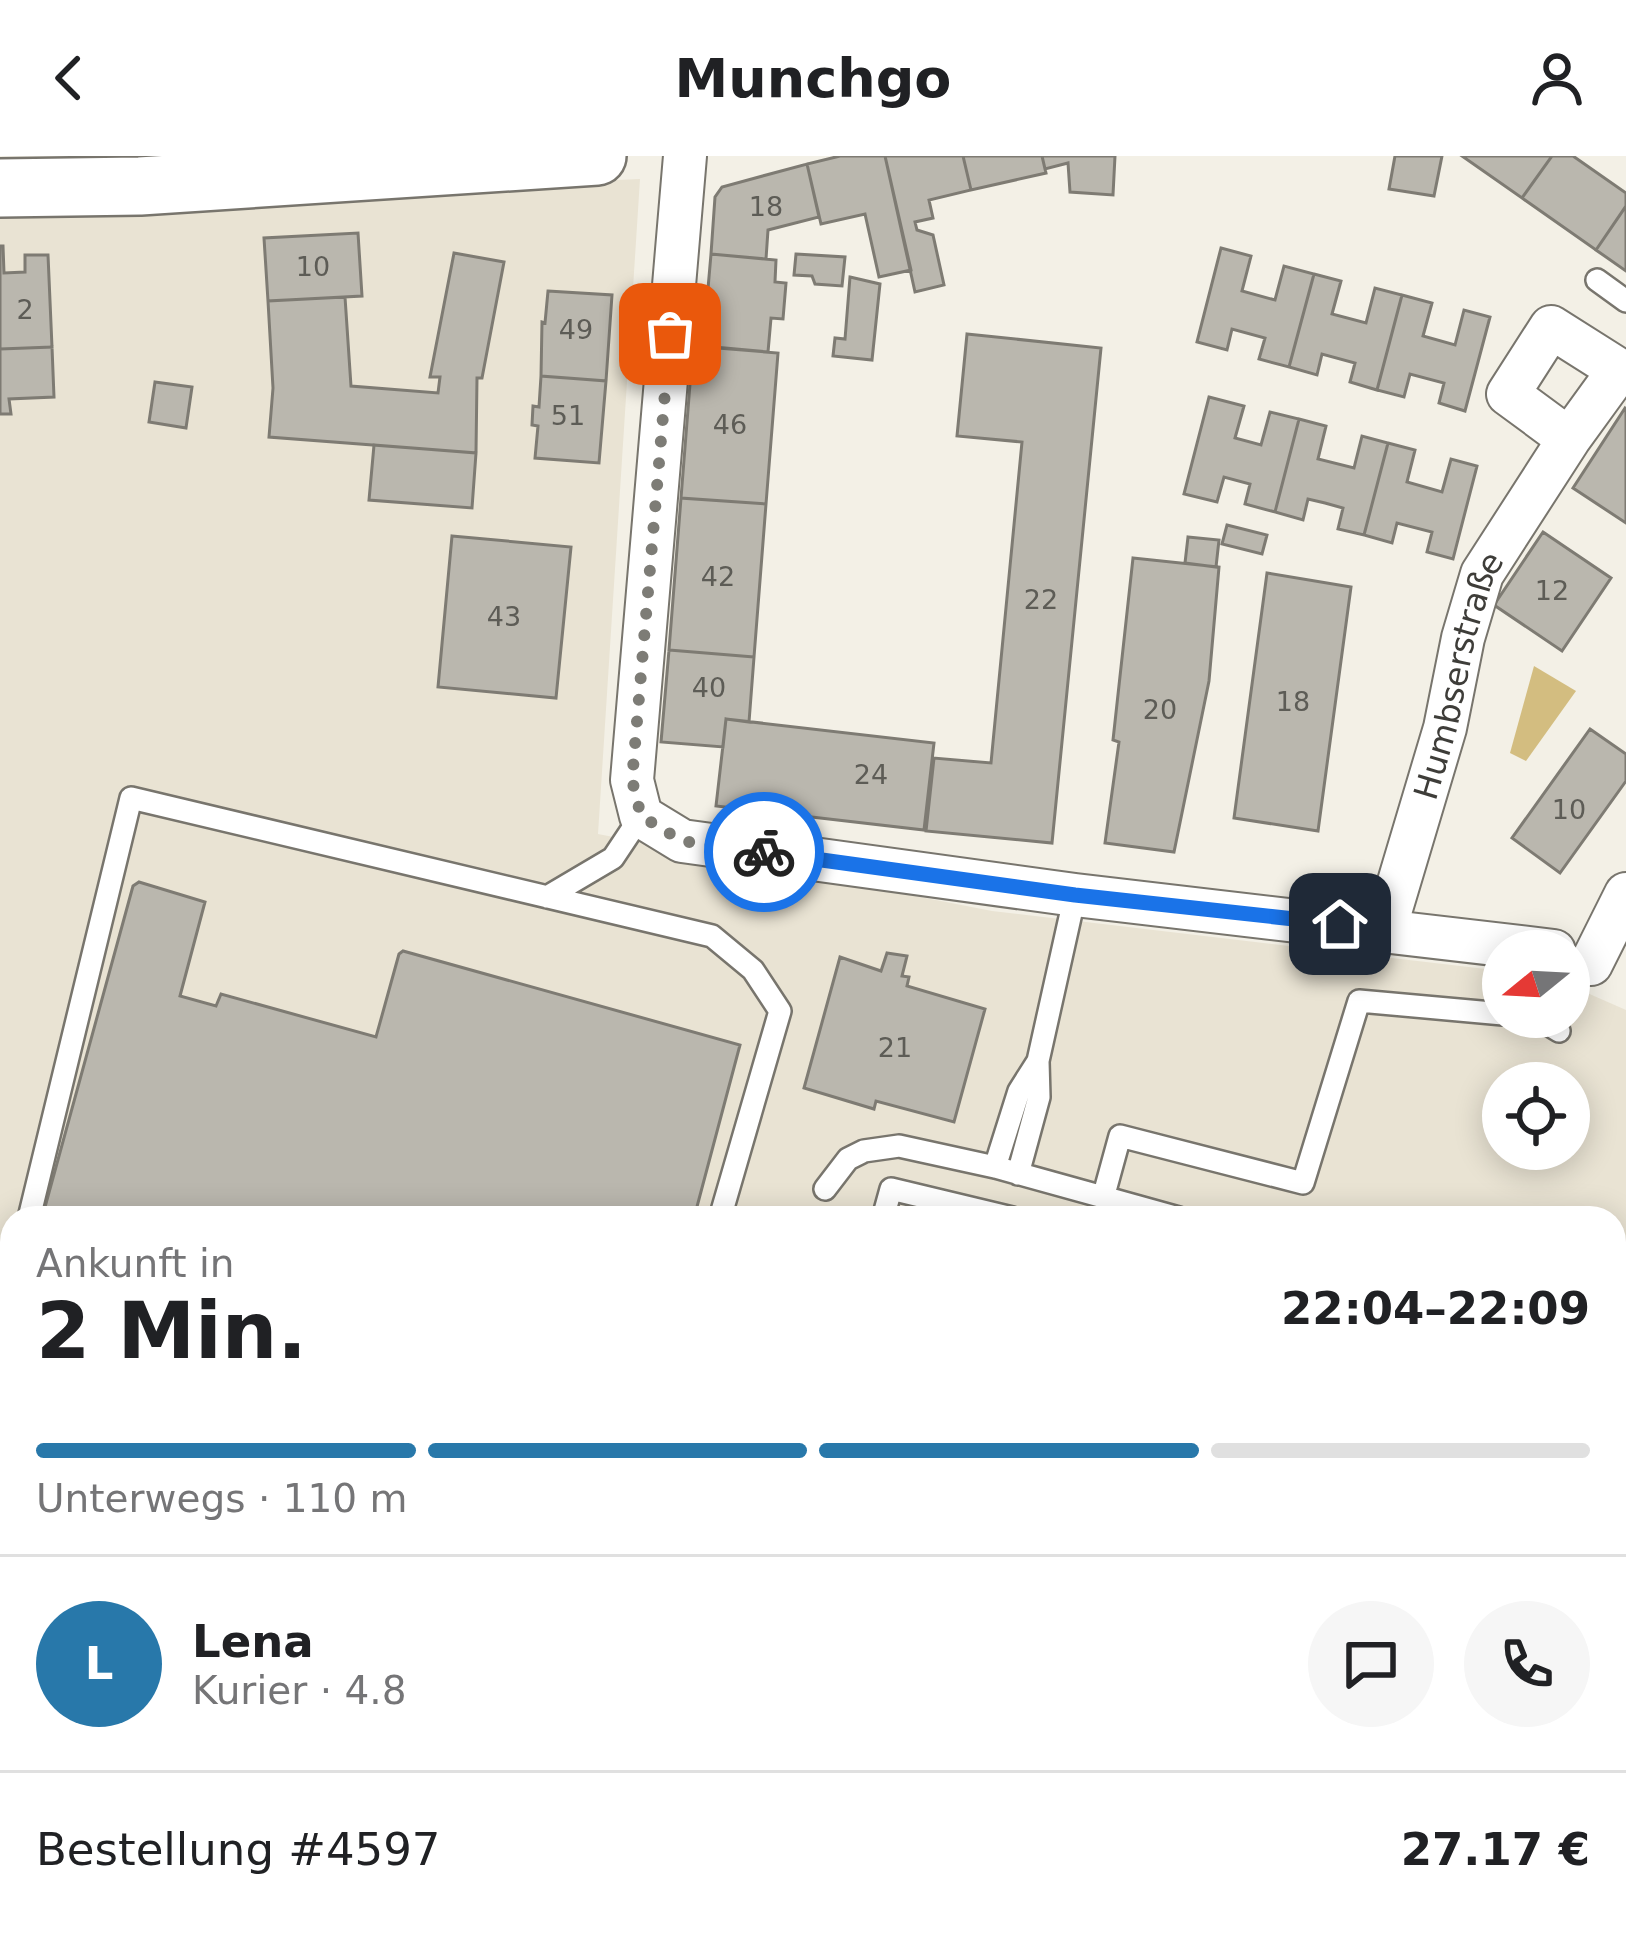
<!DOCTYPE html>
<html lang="de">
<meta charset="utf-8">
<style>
body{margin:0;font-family:"DejaVu Sans",sans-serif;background:#f6f6f6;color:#202124;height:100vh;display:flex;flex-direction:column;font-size:45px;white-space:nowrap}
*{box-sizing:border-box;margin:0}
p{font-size:39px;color:#757577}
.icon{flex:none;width:66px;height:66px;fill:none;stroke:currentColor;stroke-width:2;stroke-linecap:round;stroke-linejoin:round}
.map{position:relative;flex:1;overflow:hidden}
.details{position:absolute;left:0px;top:1050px;width:1626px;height:747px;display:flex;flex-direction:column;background:#fff;border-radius:36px 36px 0 0;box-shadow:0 6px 30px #0003}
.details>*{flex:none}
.needle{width:78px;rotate:252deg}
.controls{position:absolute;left:1482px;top:774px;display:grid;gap:24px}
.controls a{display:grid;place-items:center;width:108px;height:108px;border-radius:50%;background:#fff;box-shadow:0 6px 30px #0003;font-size:60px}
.pin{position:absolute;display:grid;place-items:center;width:102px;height:102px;color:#fff;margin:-51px;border-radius:24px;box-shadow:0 6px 18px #0006}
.courier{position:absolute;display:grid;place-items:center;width:120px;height:120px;margin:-60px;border:9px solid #1a73e8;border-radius:50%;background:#fff;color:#222;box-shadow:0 3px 15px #0007}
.summary em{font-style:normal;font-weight:700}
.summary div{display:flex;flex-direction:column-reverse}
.summary{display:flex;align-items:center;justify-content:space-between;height:204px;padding:0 36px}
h1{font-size:78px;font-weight:700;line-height:90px}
.bar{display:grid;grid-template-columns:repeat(4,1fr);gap:18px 12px;align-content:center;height:144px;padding:0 36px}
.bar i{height:15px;border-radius:9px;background:#e0e0e0}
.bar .current{background:#2878aa}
.bar p{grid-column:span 4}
.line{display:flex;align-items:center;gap:30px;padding:0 36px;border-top:3px solid #e0e0e0}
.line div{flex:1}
.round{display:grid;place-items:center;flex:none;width:126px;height:126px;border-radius:63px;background:#f6f6f6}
header{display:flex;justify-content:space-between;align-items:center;height:156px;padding:0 36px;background:#fff;font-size:54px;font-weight:700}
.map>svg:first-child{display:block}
</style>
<header><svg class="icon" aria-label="back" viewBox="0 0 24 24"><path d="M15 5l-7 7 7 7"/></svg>Munchgo<svg class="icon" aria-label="person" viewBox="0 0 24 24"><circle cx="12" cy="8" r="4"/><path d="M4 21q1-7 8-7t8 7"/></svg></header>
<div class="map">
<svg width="1626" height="1796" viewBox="0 0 1626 1796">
<rect width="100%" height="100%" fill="#f3f0e6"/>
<path fill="#e9e3d3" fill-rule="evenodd" d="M640,23L598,678L992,755L1503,815V861H1569V829L1626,854V1796H0V51ZM1503,927H1569V993H1503ZM12,1062H1614V1785H12Z"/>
<path fill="#d3bd80" d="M1534,510L1576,535L1526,605L1510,597Z"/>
<path fill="#bab7ae" stroke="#7e7b73" stroke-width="3" d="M840,0H885L911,114L879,121L865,58L821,68L807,8Z
M885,0H963L971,34L929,44L933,62L915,66L917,74L933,79L944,129L915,136Z
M963,0H1042L1046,17L971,34Z
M1042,0H1115L1113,39L1070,36L1068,7L1045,13Z
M1395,0H1442L1434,40L1389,33Z
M1462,0H1552L1522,42Z
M1552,0H1573L1626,37V50L1596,94L1522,42Z
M807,8L819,61L768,74L766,103L711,98L715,41L722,31Z
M1626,50V115L1596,94Z
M358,77L362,140L268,145L264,82Z
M0,90H3L4,117L25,116V99H48L52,191L0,193Z
M1221,92L1251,100L1242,135L1275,144L1284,110L1314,118L1289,211L1259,203L1265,182L1232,173L1227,194L1197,186Z
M454,97L504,106L482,222H477L476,297L269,281L273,232L268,145L345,141L351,230L438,237L440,221H430Z
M711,98L776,104L775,126L786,127L783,163L771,162L768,196L703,190Z
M796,98L845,101L842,130L815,128L812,120L794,119Z
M1314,118L1341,125L1332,158L1366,167L1375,132L1402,139L1377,234L1350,226L1355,207L1322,198L1317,219L1289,211Z
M850,121L880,128L872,204L833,200L835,182L845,183Z
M548,135L612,139L606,225L541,220L542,166L545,167Z
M1402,139L1432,147L1423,180L1455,189L1464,154L1490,161L1465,255L1439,247L1444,227L1410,218L1404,241L1377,234Z
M967,178L1101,192L1052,687L926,675L934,602L991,607L1022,286L957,280Z
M693,190L778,197L766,348L681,342Z
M52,191L54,241L9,243L11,258H0V193Z
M541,220L606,225L599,307L535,302L538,270L532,269L533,250L539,251Z
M155,226L192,231L186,272L149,266Z
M1209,241L1244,250L1235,282L1261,289L1270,256L1299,263L1275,356L1245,348L1250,328L1224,321L1217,346L1184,338Z
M1625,252L1626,253V367L1573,332Z
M1299,263L1326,270L1318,303L1354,312L1362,280L1388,287L1364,379L1338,373L1343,352L1325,347L1308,343L1303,364L1275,356Z
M1388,287L1415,294L1407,326L1442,336L1451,303L1477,310L1453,403L1427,396L1432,376L1397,367L1392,387L1364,379Z
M374,289L476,297L472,352L369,344Z
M681,342L766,348L754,501L669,494Z
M1227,369L1267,379L1262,398L1222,388Z
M1543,376L1611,422L1562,495L1494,449Z
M452,380L571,391L556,542L438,531Z
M1188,381L1219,384L1216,411L1185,407Z
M1133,402L1219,411L1209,525L1174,696L1105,687L1119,586L1113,584Z
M1267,417L1351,431L1318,675L1234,662Z
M669,494L754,501L749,566L726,563L723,591L661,586Z
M726,563L934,587L924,674L716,650Z
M1590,573L1626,598V625L1560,717L1512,682Z
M139,726L205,746L180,840L216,850L221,838L376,881L399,798L403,795L740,889L694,1062H42L133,730Z
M887,797L907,800L902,820L909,821L907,830L985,853L954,966L876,945L874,953L804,932L840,801L881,815Z
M1614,1230L1626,1242V1354L1614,1347Z
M1614,1706L1626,1715V1796H1554L1560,1785H1614Z
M826,1785H1110L1149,1796H865Z
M1295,1785H1384L1378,1796H1289Z"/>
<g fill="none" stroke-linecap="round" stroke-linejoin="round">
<defs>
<path id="lane" d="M1597,124L1626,145
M547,741L613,702L641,660
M1536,861L1559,875
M995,1011L1019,935L1038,905
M1018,1018L1039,941L1038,905L1075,739
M825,1033L848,1003L864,995L899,990L995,1011L1179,1062
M1103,1042L1120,980L1303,1027L1359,845L1503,858
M29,1062L131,642L712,780L753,814L780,855L720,1062
M883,1062L891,1033L1012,1062
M1614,1195L1626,1202
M718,1785L756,1796
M1189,1796L1192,1785"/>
<g id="street">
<path d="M685,0L632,624L641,660L682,685L1075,739L1554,795"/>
<path id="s1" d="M1385,773L1445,572L1463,482L1482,418L1569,283L1508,238L1551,171L1619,214L1569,283"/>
<path d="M1591,808L1626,738"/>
<path d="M1614,1544L1626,1523"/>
<path d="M1468,1796L1474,1785"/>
</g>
<path id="secondary" d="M0,32L140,30L597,0"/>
</defs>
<use href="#lane" stroke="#78756d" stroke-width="26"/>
<use href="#street" stroke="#78756d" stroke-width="46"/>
<use href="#secondary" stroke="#78756d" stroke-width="62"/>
<use href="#lane" stroke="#fff" stroke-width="21"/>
<use href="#street" stroke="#fff" stroke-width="42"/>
<use href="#secondary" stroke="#fff" stroke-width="57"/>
</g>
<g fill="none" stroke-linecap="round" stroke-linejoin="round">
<path stroke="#7d7c76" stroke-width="12" stroke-dasharray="0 21.6" d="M670,178L632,624L641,660L682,685L764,696"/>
<path stroke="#1a73e8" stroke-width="15" d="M764,696L1075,739L1340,768"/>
</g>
<g text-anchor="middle" stroke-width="10" stroke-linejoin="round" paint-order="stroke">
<g font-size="27" fill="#5d5c56">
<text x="766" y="60">18</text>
<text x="313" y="120">10</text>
<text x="25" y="163">2</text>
<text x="576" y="183">49</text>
<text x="568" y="269">51</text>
<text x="730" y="278">46</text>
<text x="718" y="430">42</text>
<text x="1552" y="444">12</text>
<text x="1041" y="453">22</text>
<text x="504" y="470">43</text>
<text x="709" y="541">40</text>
<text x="1293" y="555">18</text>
<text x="1160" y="563">20</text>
<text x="871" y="628">24</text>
<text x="1569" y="663">10</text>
<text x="895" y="901">21</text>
</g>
<g font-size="33" fill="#3e3d39" stroke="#fff">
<text dy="12" stroke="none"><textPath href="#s1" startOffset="264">Humbserstraße</textPath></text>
</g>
</g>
</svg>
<div class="controls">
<a><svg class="needle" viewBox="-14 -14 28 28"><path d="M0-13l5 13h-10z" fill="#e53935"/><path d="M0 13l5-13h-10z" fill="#757577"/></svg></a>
<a><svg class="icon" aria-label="locate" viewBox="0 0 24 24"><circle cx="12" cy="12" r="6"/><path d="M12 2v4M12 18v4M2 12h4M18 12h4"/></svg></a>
</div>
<div class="pin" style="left:670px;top:178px;background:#ea580c"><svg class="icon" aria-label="bag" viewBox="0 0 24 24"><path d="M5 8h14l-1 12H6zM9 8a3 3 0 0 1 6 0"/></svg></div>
<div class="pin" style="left:1340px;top:768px;background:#1f2937"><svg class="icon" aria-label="home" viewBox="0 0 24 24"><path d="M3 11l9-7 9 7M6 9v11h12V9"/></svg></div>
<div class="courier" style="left:764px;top:696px"><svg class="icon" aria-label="bike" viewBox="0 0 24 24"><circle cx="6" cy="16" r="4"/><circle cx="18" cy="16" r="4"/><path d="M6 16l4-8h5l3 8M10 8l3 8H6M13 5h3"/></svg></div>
<section class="details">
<div class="summary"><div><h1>2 Min.</h1><p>Ankunft in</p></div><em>22:04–22:09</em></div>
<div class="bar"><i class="current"></i><i class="current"></i><i class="current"></i><i></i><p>Unterwegs · 110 m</p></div>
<div class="line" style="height:216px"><b class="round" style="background:#2878aa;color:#fff">L</b><div><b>Lena</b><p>Kurier · 4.8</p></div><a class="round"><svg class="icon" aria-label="chat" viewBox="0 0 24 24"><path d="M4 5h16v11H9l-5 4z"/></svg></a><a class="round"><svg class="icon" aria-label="phone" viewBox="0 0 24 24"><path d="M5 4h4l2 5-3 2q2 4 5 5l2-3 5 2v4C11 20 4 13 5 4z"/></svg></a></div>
<div class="line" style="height:156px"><div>Bestellung #4597</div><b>27.17 €</b></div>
</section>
</div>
